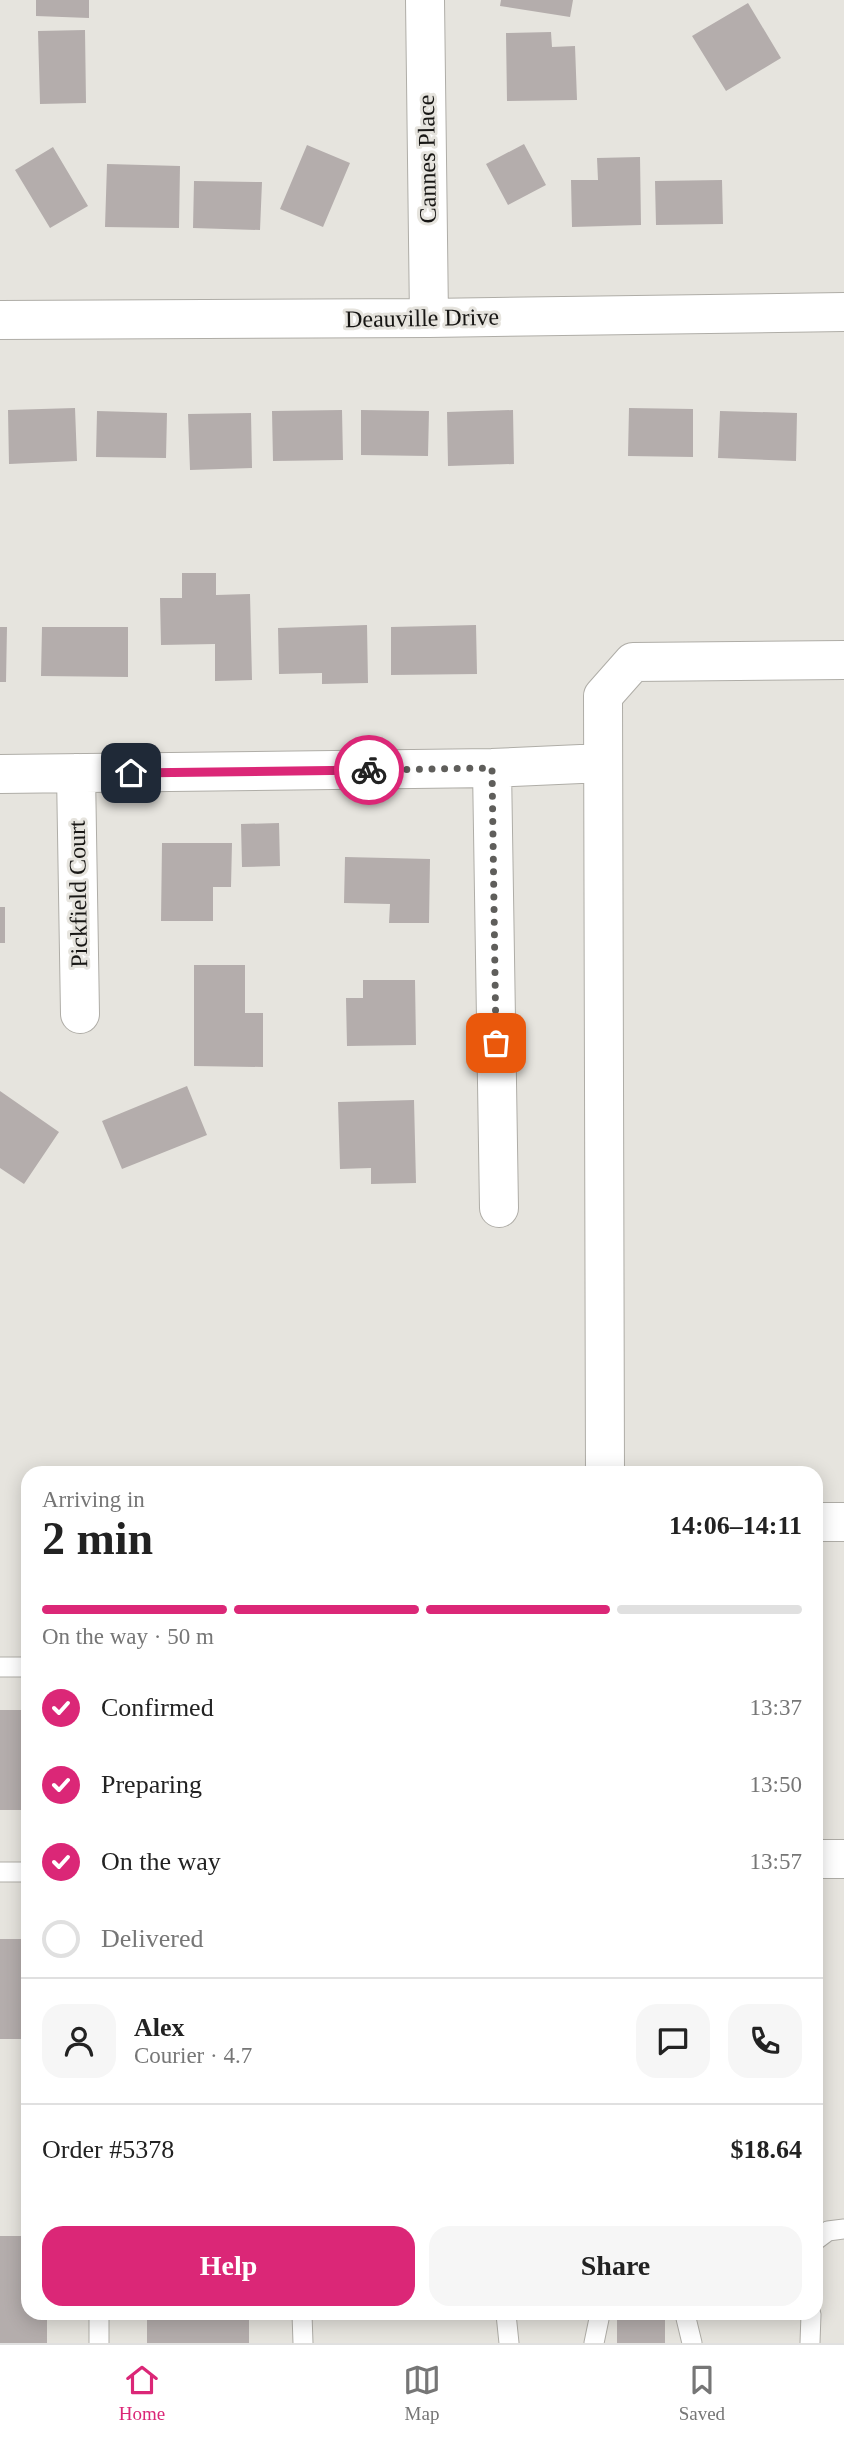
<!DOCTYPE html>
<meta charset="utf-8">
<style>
body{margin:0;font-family:Georgia,serif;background:#f6f6f6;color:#222;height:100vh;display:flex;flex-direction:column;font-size:26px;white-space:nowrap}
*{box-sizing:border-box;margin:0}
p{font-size:23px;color:#767676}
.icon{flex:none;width:38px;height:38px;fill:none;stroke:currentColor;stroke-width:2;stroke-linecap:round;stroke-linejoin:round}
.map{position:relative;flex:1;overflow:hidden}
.side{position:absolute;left:21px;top:1466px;width:802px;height:854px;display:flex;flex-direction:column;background:#fff;border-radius:21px;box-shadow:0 4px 18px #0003}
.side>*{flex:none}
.pin{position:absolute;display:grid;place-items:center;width:60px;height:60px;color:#fff;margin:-30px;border-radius:14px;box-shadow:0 4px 10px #0006}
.courier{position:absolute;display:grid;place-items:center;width:70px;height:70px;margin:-35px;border:5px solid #db2777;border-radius:50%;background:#fff;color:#222;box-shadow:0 2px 9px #0007}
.summary em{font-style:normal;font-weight:600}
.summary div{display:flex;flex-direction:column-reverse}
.summary{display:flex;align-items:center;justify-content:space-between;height:119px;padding:0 21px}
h1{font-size:46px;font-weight:600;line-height:52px}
.bar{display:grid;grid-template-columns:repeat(4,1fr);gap:10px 7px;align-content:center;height:84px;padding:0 21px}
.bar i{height:9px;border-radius:5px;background:#e0e0e0}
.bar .current{background:#db2777}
.bar p{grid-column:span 4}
.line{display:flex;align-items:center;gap:18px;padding:0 21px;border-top:2px solid #e0e0e0}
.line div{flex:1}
.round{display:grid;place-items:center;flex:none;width:74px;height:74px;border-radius:21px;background:#f6f6f6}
ol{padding:0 21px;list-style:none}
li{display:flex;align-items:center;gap:21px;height:77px}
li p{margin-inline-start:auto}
li .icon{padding:7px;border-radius:50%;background:#db2777;color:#fff;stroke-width:4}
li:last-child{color:#767676}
li i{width:38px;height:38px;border:4px solid #e0e0e0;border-radius:50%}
.primary-button{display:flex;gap:14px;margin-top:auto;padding:14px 21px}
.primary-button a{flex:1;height:80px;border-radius:21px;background:#db2777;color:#fff;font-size:28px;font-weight:600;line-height:80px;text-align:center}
.primary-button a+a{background:#f6f6f6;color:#222}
.tabs{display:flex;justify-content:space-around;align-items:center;height:98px;border-top:2px solid #e0e0e0;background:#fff;font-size:19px;color:#767676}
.tabs a{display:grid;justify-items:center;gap:4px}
.tabs .current{color:#db2777}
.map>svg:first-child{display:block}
</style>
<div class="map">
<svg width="844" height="2343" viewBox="0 0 844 2343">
<rect width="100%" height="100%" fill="#e6e4de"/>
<path fill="#b4adac" d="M36,0H89V18L36,16Z
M501,0H573L570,17L500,6Z
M748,3L781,58L726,91L692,36Z
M85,30L86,103L40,104L38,31Z
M551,32L552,47L575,46L577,100L507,101L506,33Z
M524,144L546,185L508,205L486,164Z
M307,145L350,163L323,227L280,209Z
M53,147L88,206L50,228L15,170Z
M640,157L641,225L572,227L571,180H598L597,158Z
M107,164L180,166L179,228L105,227Z
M722,180L723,224L656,225L655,181Z
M194,181L262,182L260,230L193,228Z
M75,408L77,461L9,464L8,410Z
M629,408L693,409V457L628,456Z
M342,410L343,460L273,461L272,411Z
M361,410L429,411L428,456L361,455Z
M513,410L514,464L448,466L447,412Z
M97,411L167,413L166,458L96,457Z
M720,411L797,413L796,461L718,458Z
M251,413L252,468L190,470L188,414Z
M182,573H216V595L250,594L252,680L215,681V644L161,645L160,598H182Z
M367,625L368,683L322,684V673L279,674L278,628Z
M476,625L477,674L391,675V627Z
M0,627H7L6,682H0Z
M42,627H128V677L41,676Z
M279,823L280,866L242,867L241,824Z
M162,843H232L231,887H213V921H161Z
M345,857L430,859L429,923H389L390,904L344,903Z
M0,907H5V943H0Z
M194,965H245V1013H263V1067L194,1066Z
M363,980H415L416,1045L347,1046L346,998H363Z
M187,1086L207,1135L122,1169L102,1121Z
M0,1091L59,1132L24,1184L0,1168Z
M414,1100L416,1183L371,1184V1168L340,1169L338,1102Z
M0,1710H28V1810H0Z
M0,1939H28V2039H0Z
M0,2236H28V2314H47V2343H0Z
M147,2314H249V2343H147Z
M617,2314H665V2343H617Z"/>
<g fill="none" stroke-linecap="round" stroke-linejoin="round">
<defs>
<path id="lane" d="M0,1667H28
M0,1872H28
M816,2240L828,2231L844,2229
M99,2314V2343
M302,2314L303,2343
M506,2314L509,2343
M685,2314L692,2343
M594,2343L600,2314
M810,2343L811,2314"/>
<path id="street" d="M425,0L429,318
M0,320L429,318L844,312
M492,768L499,1208
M76,773L80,1014
M0,774L492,768L603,763
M605,1474L603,696L633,662L844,660
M816,1522H844
M816,1859H844"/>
</defs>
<use href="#lane" stroke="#afada7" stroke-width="21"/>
<use href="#street" stroke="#afada7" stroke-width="40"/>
<use href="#lane" stroke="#fff" stroke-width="19"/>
<use href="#street" stroke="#fff" stroke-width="38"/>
</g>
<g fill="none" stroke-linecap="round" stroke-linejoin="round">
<path stroke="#5f5e5b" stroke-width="7" stroke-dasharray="0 12.6" d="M369,770L492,768L496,1043"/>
<path stroke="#db2777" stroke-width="9" d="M131,773L369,770"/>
</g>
<g text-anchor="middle" stroke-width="6" stroke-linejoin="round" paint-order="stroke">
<g font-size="24" fill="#171614" stroke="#e6e4de">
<text transform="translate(427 159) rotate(-91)" y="8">Cannes Place</text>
<text transform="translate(422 318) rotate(-1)" y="8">Deauville Drive</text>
<text transform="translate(78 894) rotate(-91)" y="8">Pickfield Court</text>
</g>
</g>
</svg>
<div class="pin" style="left:496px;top:1043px;background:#ea580c"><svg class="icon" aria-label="bag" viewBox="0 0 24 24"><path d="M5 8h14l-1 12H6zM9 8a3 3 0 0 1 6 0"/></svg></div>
<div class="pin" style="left:131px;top:773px;background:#1f2937"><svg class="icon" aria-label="home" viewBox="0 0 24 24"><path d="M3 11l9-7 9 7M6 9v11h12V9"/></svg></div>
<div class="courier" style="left:369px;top:770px"><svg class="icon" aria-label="bike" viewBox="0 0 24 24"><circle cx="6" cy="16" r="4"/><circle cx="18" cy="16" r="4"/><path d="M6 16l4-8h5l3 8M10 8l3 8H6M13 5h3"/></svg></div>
<section class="side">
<div class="summary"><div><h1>2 min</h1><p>Arriving in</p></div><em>14:06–14:11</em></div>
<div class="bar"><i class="current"></i><i class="current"></i><i class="current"></i><i></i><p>On the way · 50 m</p></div>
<ol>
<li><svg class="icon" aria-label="check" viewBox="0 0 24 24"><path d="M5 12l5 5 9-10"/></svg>Confirmed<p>13:37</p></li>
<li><svg class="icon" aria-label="check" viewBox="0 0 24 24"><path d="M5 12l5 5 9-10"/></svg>Preparing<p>13:50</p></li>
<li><svg class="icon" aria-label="check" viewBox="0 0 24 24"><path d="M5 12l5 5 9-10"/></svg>On the way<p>13:57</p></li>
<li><i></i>Delivered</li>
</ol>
<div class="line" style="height:126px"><a class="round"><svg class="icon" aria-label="person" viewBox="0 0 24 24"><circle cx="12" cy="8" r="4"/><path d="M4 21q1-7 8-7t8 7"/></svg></a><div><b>Alex</b><p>Courier · 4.7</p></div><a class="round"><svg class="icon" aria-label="chat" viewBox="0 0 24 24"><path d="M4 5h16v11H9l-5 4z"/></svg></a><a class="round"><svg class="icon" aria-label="phone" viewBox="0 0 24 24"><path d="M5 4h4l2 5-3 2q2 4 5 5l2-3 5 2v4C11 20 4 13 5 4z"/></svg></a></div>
<div class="line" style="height:91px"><div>Order #5378</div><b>$18.64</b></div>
<div class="primary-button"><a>Help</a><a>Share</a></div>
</section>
</div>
<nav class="tabs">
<a class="current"><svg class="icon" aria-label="home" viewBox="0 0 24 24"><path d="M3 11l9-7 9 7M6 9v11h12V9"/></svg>Home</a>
<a><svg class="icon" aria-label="map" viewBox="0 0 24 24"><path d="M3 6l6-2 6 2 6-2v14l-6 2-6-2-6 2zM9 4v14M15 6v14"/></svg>Map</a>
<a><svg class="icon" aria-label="saved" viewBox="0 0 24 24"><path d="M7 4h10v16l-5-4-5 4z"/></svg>Saved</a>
</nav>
